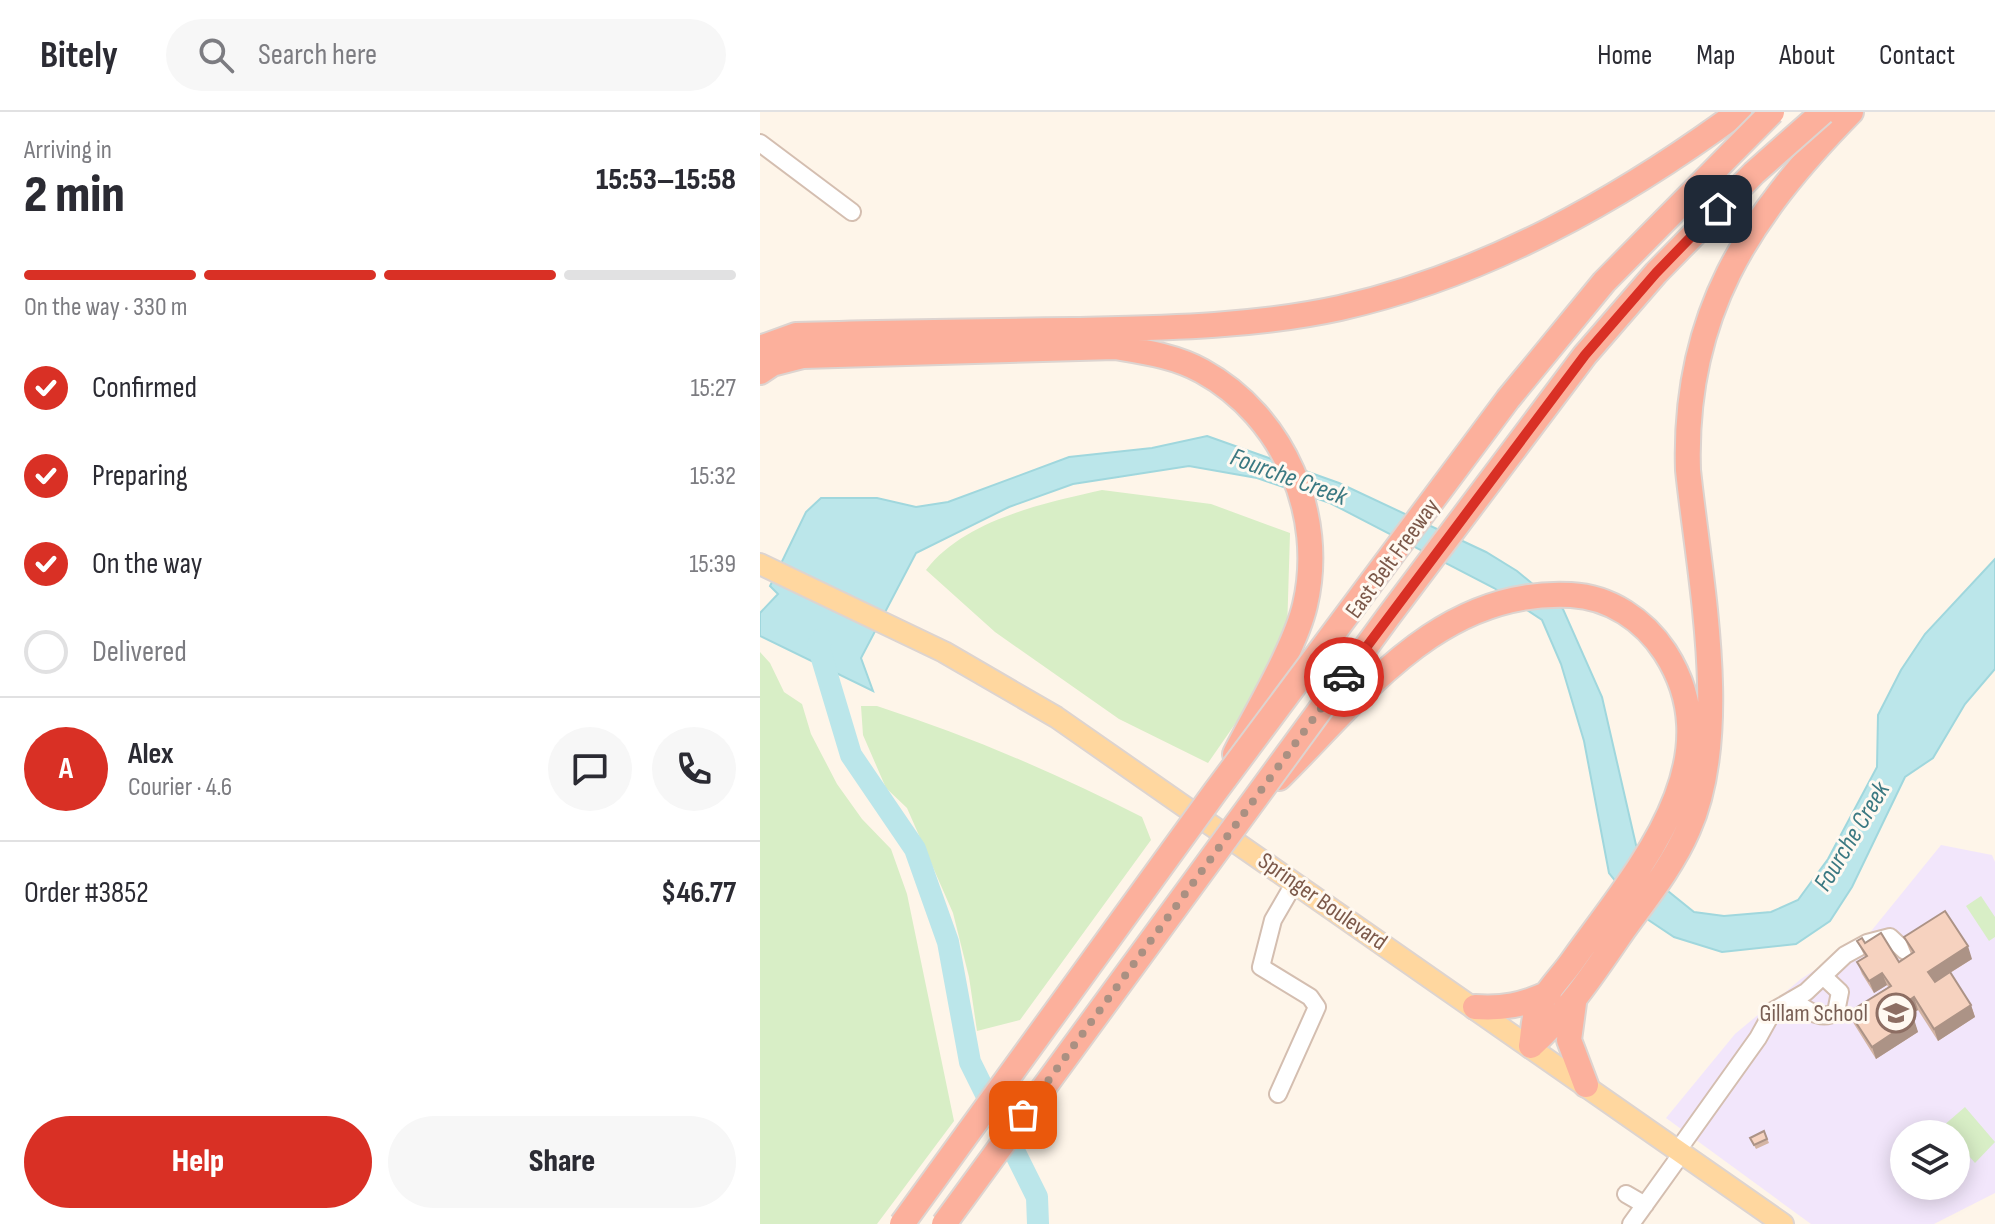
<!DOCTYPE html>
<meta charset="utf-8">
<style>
body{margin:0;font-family:"Sofia Sans Condensed",sans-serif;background:#f7f7f7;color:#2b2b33;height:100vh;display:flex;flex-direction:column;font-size:30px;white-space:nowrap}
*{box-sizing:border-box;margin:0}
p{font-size:26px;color:#7c7c81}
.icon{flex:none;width:44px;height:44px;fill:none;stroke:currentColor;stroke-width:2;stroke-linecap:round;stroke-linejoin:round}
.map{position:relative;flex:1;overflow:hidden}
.sheet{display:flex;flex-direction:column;background:#fff;width:760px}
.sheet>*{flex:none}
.fabs{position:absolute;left:1130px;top:1008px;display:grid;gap:16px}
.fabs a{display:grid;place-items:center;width:80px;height:80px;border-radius:50%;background:#fff;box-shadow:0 4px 20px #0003;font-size:40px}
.pin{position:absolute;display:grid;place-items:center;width:68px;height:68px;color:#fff;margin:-34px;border-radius:16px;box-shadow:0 4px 12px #0006}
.courier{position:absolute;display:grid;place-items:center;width:80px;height:80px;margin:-40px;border:6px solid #d93025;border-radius:50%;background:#fff;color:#222;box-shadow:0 2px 10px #0007}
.summary em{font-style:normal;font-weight:800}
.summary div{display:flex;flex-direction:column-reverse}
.summary{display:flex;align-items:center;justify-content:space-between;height:136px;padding:0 24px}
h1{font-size:52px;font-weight:800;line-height:60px}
.bar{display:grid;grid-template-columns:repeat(4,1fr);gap:12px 8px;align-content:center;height:96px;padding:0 24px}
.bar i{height:10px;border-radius:6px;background:#e1e1e2}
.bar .selected{background:#d93025}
.bar p{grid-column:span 4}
.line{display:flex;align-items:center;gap:20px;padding:0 24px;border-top:2px solid #e1e1e2}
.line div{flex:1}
.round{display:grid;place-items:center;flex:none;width:84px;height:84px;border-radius:42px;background:#f7f7f7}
ol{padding:0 24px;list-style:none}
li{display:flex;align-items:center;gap:24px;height:88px}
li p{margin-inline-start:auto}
li .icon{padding:8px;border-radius:50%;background:#d93025;color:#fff;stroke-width:4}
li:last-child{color:#7c7c81}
li i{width:44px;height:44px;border:4px solid #e1e1e2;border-radius:50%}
.button{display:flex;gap:16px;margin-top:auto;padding:16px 24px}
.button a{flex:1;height:92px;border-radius:48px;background:#d93025;color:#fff;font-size:32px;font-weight:800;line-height:92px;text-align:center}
.button a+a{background:#f7f7f7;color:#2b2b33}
header{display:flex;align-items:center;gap:48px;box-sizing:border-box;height:112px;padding:0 40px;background:#fff;border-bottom:2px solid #e1e1e2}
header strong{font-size:38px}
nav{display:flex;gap:44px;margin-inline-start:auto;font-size:28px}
.search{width:560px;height:72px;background:#f7f7f7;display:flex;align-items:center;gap:20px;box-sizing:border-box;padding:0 28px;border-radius:44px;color:#7c7c81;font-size:30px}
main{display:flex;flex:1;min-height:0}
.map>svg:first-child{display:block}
</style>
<header>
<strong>Bitely</strong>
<div class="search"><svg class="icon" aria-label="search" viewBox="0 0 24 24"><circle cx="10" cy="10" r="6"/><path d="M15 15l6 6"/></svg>Search here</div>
<nav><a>Home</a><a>Map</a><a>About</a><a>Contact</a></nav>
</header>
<main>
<section class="sheet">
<div class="summary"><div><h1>2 min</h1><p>Arriving in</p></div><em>15:53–15:58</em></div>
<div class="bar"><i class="selected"></i><i class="selected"></i><i class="selected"></i><i></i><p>On the way · 330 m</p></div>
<ol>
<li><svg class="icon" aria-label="check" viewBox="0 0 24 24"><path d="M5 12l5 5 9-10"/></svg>Confirmed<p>15:27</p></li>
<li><svg class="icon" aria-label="check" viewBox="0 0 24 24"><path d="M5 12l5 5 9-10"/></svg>Preparing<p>15:32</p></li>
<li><svg class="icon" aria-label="check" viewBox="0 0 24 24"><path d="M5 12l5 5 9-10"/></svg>On the way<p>15:39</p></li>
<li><i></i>Delivered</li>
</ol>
<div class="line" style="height:144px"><b class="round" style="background:#d93025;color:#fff">A</b><div><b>Alex</b><p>Courier · 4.6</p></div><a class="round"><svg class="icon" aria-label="chat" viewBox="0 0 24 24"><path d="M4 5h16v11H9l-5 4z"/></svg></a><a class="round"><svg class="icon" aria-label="phone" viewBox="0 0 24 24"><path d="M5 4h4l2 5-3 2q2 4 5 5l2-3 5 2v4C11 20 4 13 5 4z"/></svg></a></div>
<div class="line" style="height:104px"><div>Order #3852</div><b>$46.77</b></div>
<div class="button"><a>Help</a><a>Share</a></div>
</section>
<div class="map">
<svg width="1235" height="1112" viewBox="0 0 1235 1112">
<rect width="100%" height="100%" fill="#fef5e9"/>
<path fill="#f2e6fb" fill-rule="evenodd" d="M1181,733L1232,743L1235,750V1081L1174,1112H1051L906,1006L975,922L1041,867L1108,823ZM1144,1022H1196V1074H1144Z"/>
<path fill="#d8eec6" d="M342,378L451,392L530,421L527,520L491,589L448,651L359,607L235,520L166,458C204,408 284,391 342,378Z
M0,540L10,551L24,580L42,592L51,622L77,672L102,707L131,737L147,782L194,1009L117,1112H0Z
M101,594H117C209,624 296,661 382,705L391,728L260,908L217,919L209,865L193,801L147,696L126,676L103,623Z
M1221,784L1235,805V825L1229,829L1206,794Z
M1205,995L1235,1030L1215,1051L1196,1029V1022H1190L1183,1014Z"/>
<path fill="#bbe6ea" stroke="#a0d7dd" stroke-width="2" d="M447,324L579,371L726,440L757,459L803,497L842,585L876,733L903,775L934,800L964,804L1011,800L1038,788L1068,747L1117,655L1118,603L1141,558L1165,522L1235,447V557L1205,592L1173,646L1145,665L1092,775L1070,809L1036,832L962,840L914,825L884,805L849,761L824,629L801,552L782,508L734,476L570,391L497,366L429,354L313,372L249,395L156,441L101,546L113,579L0,524V501L18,482L10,474L46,400L61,386H117L156,395L188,390L309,345L392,336Z"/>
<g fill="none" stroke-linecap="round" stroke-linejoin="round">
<path stroke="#bbe6ea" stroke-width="22" d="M62,527L58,533L91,643L155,737L188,830L210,950L277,1085L278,1112"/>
<defs>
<path id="minor" d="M0,31L92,100
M1032,888C1047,897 1060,910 1076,900L1080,880L1063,864
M518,982L557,895L550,885L501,855L513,808L535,770
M918,1038L998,926L1013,899L1046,880L1085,843L1107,831L1130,825L1145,839
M866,1082L885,1093
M871,1112L922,1041"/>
<path id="major" d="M0,452L184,540L296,605L1023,1112"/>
<path id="highway" d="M0,236L36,223C129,220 222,219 314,218C402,216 493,215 580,196C726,163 859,88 979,0
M0,260L12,252L43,244L355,235C385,240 415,244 442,259C524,304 566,403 545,493C535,536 495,602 475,642
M519,666C603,583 680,476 811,483C850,485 884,508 905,540C976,650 875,761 813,848C802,864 785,880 777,898C773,908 773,923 771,934
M814,891L809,928L826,973
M715,895C743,897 763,893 789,881
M771,934C808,900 834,861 862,820C885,788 912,755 928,718C972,620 939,464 928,358C923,204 987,106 1091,0"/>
</defs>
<use href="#minor" stroke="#d4beb0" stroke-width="20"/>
<use href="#major" stroke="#ddd4d0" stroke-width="24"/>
<use href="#highway" stroke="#ddd4d0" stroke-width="28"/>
<use href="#minor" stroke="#fff" stroke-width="16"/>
<use href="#major" stroke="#ffd79f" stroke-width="20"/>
<use href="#highway" stroke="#fcb09c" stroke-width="24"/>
<defs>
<path id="highway-bridge" d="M142,1112L455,680L748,287L844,170L1012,0
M184,1112L628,505L825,243L896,161L994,61L1063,0"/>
</defs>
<use href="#highway-bridge" stroke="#ddd4d0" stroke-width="28" stroke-linecap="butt"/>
<use href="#highway-bridge" stroke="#fcb09c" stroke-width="24"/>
</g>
<path fill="#d4b5a4" d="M1144,825L1212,847L1190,861L1211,893L1215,905L1178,929L1158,898L1151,902L1158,920L1116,947L1094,912L1089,900L1128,875L1127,873L1114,881L1102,862L1097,850L1105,845L1097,829L1105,831L1139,850L1151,842Z
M1004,1019L1009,1031L996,1037L990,1026Z"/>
<path fill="#ac9386" d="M1208,834L1212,847L1172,872L1168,860Z
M1122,861L1127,873L1114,881L1109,869Z
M1154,885L1158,898L1148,904L1144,892Z
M1211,893L1215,905L1178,929L1174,917Z
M1154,907L1158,920L1116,947L1112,935Z"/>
<path fill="#f6d2bf" stroke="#ac9386" stroke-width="2" d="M1185,799L1208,834L1168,860L1175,870L1190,860L1211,893L1174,917L1154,885L1144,892L1154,907L1112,935L1089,900L1131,874L1122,861L1109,869L1097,850L1107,844L1097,829L1102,826L1105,831L1121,821L1139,850L1154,840L1144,825Z
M1004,1019L1007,1027L994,1033L990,1026Z"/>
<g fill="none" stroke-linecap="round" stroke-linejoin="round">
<path stroke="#aa9082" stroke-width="8" stroke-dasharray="0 14.4" d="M263,1003L584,565"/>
<path stroke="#d93025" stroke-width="10" d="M584,565L825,243L896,161L958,97"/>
</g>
<defs>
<symbol id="school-ring" viewBox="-11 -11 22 22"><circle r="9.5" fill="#fff9f1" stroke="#8d6e63" stroke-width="1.5"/><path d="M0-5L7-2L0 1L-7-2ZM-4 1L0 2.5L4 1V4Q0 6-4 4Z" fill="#8d6e63"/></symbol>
</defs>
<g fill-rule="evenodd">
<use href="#school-ring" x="1114" y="879" width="44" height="44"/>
</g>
<g text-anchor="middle" stroke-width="6" stroke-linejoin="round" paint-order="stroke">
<g font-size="24" fill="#7c594a" stroke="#fff9f1">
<text transform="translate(632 446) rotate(-54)" y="8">East Belt Freeway</text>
<text transform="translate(563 789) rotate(35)" y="8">Springer Boulevard</text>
</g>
<g font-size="24" fill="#785e54" stroke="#fff9f1" text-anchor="end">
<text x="1108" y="909">Gillam School</text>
</g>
<g font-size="26" font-style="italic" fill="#3b7982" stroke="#fff9f1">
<text transform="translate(529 364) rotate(20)" y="9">Fourche Creek</text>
<text transform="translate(1091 724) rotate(-59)" y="9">Fourche Creek</text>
</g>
</g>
</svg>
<div class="fabs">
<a><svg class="icon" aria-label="layers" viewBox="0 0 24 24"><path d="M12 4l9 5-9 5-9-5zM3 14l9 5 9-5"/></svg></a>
</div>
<div class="pin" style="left:263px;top:1003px;background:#ea580c"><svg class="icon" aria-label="bag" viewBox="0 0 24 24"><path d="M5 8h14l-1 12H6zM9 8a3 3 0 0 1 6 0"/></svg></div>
<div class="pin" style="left:958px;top:97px;background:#1f2937"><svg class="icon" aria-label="home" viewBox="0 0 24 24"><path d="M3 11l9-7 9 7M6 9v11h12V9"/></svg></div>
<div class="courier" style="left:584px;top:565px"><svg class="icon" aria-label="car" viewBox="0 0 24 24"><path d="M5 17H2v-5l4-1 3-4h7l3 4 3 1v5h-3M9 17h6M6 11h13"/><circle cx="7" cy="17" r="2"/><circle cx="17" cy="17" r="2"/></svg></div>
</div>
</main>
